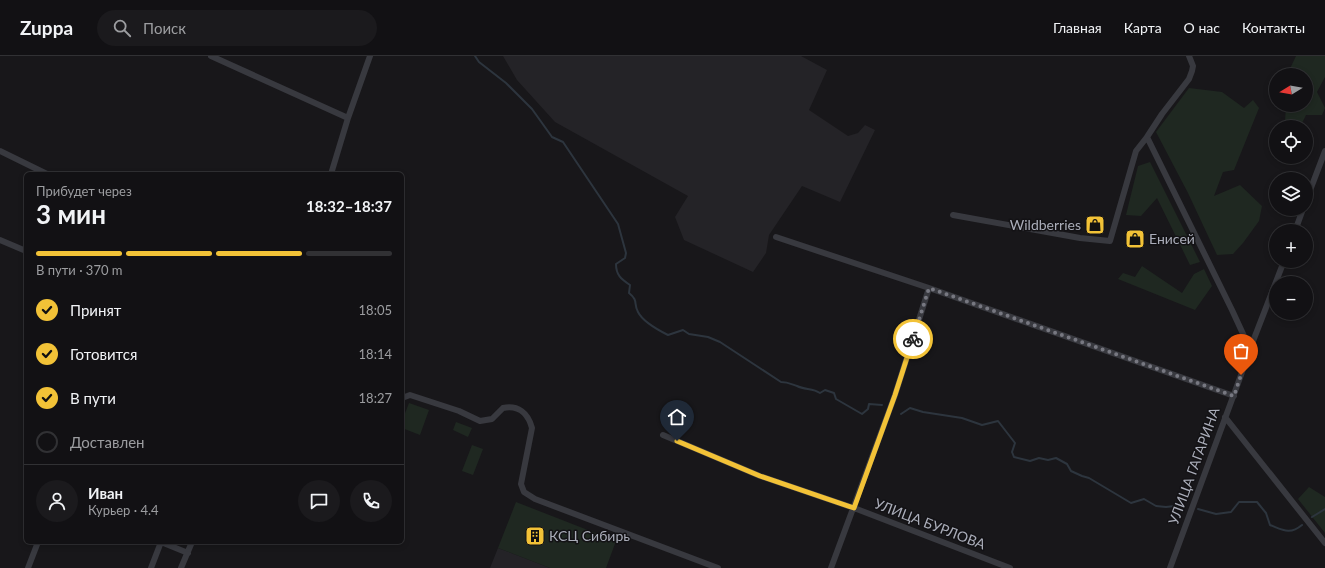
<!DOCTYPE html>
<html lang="ru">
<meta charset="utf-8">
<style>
body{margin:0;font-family:Lato,sans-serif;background:#1b1a1d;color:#f1f3f6;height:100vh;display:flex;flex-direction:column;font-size:15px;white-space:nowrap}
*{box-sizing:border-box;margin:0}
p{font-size:13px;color:#9c9da0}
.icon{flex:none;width:22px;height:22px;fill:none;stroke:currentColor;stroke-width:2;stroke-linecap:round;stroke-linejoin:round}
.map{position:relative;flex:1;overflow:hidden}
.drawer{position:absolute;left:24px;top:116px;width:380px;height:372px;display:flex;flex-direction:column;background:#121114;border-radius:6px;box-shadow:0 2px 6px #0003,0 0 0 1px #313134}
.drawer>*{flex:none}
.needle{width:26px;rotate:259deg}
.controls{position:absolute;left:1269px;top:12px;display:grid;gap:8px}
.controls a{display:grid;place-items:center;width:44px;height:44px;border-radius:50%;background:#121114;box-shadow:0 2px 6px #0003,0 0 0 1px #313134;font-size:20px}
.pin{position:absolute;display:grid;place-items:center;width:34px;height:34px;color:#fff;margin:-41px -17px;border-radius:50% 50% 50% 0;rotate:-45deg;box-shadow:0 0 4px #0007}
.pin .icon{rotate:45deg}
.courier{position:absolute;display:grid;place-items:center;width:40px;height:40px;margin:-20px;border:3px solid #f2c237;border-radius:50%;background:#fff;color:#222;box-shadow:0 1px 5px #0007}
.summary em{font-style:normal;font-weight:700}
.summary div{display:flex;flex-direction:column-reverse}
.summary{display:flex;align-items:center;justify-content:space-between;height:68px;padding:0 12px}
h1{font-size:26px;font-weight:700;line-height:30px}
.bar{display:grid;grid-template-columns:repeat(4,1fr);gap:6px 4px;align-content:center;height:48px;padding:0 12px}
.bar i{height:5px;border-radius:3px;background:#313134}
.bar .active{background:#f2c237}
.bar p{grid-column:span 4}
.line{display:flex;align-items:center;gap:10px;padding:0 12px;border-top:1px solid #313134}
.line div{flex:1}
.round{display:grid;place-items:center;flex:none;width:42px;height:42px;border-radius:21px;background:#1b1a1d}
ol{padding:0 12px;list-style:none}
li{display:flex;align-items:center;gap:12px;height:44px}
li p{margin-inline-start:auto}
li .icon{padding:4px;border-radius:50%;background:#f2c237;color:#111;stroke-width:4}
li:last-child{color:#9c9da0}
li i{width:22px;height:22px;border:2px solid #313134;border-radius:50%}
header{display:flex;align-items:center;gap:24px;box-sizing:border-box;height:56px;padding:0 20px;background:#121114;border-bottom:1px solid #313134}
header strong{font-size:19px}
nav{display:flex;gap:22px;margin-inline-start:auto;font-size:14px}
.search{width:280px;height:36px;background:#1b1a1d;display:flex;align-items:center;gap:10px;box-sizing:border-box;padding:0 14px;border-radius:22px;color:#9c9da0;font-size:15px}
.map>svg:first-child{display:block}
</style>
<header>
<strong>Zuppa</strong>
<div class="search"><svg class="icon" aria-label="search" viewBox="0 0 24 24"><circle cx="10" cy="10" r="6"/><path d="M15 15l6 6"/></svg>Поиск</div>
<nav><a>Главная</a><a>Карта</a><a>О нас</a><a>Контакты</a></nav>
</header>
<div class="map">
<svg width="1325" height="512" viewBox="0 0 1325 512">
<rect width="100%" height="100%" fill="#18171a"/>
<path fill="#242327" d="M503,0H801L827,14L809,54L848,80L858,77L865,69L875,74L840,146L802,130L769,179L766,197L753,216L684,184L675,161L688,140L555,66L517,24Z
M498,492L550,512H490Z"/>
<path fill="#1f2821" d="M1296,0H1325V21L1317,36L1325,52L1322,59H1306L1300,71L1285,65L1286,50L1284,49H1306V19H1287Z
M1189,32L1222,36L1244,52L1253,44L1259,52L1234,114L1223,116L1214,140L1240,129L1262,150L1259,165L1243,187L1233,198L1217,199L1188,137L1156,76Z
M1150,106L1200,206L1190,209L1157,142L1141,160L1126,159L1138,110Z
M1142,210L1182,237L1194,218L1204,213L1212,230L1195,254L1118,223L1123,217L1135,221Z
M409,347L429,354L420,379L402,372V365Z
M456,366L472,372L468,381L453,374Z
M472,389L483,393L473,419L462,415Z
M1309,431L1325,441V477L1298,443Z
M516,446L616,485L606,512H550L498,492Z"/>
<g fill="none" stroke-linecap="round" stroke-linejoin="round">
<path stroke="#2d353e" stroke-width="2" d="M475,0L479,6L506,27L532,53L552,81L563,86L618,168L626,197L625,202L616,208C616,219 621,223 630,229L629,237C639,245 633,247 638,256C643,266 658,274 668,279L683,274L689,278L708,281L720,286L781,326C788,326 791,328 797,330C805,334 813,332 820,337L825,334L834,337L836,343L862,358L868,353L869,348L882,349
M901,358L910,352L923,356L962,362L982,369L998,365L1015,387L1012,396L1014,401L1030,405L1039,402L1048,404L1056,402L1067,408L1071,415L1082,420L1089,422L1131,447L1144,443L1156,450L1166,451L1183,449
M1198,453L1216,458L1231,456L1239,446H1257L1266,457L1270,469C1283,474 1290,479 1302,469
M1312,461L1325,453"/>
<path stroke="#38393f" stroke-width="6" d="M211,0L348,62
M1189,0L1193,10L1192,15L1189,23L1162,58L1147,81L1232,254L1250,293
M0,95L47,118
M331,118L348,62L370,0
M1306,145L1325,95
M953,159L1080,182L1110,185L1136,95L1147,81
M1295,175L1303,153
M776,181L929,232L1234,340
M0,184L26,195
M402,342L410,339L459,355L480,365L492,363L503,352C518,349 528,357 532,372L521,428L524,436L535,443L718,512
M1225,361L1325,487
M663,379L760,420L854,452L1010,512
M161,486L188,497
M28,512L38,486
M151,512L161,486
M181,512L192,486
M831,512L895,339L929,232
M1170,512L1241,319L1250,293L1284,205"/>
</g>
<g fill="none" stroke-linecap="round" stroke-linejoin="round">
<path stroke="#777881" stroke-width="4" stroke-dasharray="0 7.2" d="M913,283L929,232L1234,340L1241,319"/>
<path stroke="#f2c237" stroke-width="5" d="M677,385L760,420L854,452L895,339L913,283"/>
</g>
<defs>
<symbol id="shop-square" viewBox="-11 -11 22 22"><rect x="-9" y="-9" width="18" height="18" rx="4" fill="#f2c237" stroke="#131215"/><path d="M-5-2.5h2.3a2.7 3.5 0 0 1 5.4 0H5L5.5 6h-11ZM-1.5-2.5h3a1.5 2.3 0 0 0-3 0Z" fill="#111"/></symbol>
<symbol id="building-square" viewBox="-11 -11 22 22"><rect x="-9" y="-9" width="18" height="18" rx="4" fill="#f2c237" stroke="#131215"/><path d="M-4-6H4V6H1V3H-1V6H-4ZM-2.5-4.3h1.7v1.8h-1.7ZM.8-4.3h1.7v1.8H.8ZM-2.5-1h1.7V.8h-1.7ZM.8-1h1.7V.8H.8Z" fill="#111"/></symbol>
</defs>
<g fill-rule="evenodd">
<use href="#shop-square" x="1084" y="158" width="22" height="22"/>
<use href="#shop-square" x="1124" y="172" width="22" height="22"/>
<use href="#building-square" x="524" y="469" width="22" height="22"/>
</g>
<g text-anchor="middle" stroke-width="3" stroke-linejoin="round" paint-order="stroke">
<g font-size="14" fill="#aaadb9" stroke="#131215" text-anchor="start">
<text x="1081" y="174" text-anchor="end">Wildberries</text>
<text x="1149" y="188">Енисей</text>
<text x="549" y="485">КСЦ Сибирь</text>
</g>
<g font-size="14" fill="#aaadb9" stroke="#131215">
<text transform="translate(1194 410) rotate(-70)" y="5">УЛИЦА ГАГАРИНА</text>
<text transform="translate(930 468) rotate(21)" y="5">УЛИЦА БУРЛОВА</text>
</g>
</g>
</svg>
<div class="controls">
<a><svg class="needle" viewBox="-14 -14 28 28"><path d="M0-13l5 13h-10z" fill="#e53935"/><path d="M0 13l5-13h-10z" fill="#9c9da0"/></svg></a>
<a><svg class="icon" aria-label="locate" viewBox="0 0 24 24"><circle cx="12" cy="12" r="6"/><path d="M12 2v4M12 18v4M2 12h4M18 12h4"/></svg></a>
<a><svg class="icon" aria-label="layers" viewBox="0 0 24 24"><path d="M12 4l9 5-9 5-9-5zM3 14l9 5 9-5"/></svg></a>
<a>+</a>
<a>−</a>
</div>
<div class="pin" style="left:1241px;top:319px;background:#ea580c"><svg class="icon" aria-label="bag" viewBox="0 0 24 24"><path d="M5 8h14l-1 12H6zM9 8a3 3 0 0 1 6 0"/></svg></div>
<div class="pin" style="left:677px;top:385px;background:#1f2937"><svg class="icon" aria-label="home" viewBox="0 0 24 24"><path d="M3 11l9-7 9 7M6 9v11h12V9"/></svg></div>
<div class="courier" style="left:913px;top:283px"><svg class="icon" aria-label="bike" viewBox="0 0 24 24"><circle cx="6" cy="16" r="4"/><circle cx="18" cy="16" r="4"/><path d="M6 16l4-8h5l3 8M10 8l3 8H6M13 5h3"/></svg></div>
<section class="drawer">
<div class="summary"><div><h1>3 мин</h1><p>Прибудет через</p></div><em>18:32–18:37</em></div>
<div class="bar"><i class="active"></i><i class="active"></i><i class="active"></i><i></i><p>В пути · 370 m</p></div>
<ol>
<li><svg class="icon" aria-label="check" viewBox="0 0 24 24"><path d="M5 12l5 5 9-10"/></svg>Принят<p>18:05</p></li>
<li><svg class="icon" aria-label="check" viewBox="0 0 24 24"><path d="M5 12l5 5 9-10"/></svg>Готовится<p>18:14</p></li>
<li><svg class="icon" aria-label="check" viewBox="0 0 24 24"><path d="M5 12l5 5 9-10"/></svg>В пути<p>18:27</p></li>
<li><i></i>Доставлен</li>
</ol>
<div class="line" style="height:72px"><a class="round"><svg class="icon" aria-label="person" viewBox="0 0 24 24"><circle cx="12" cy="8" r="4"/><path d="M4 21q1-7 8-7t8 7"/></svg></a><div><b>Иван</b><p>Курьер · 4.4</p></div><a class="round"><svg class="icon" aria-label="chat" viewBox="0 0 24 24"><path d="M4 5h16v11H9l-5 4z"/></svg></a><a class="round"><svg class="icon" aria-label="phone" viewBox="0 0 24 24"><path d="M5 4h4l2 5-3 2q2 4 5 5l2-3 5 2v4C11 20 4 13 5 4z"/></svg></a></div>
</section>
</div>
